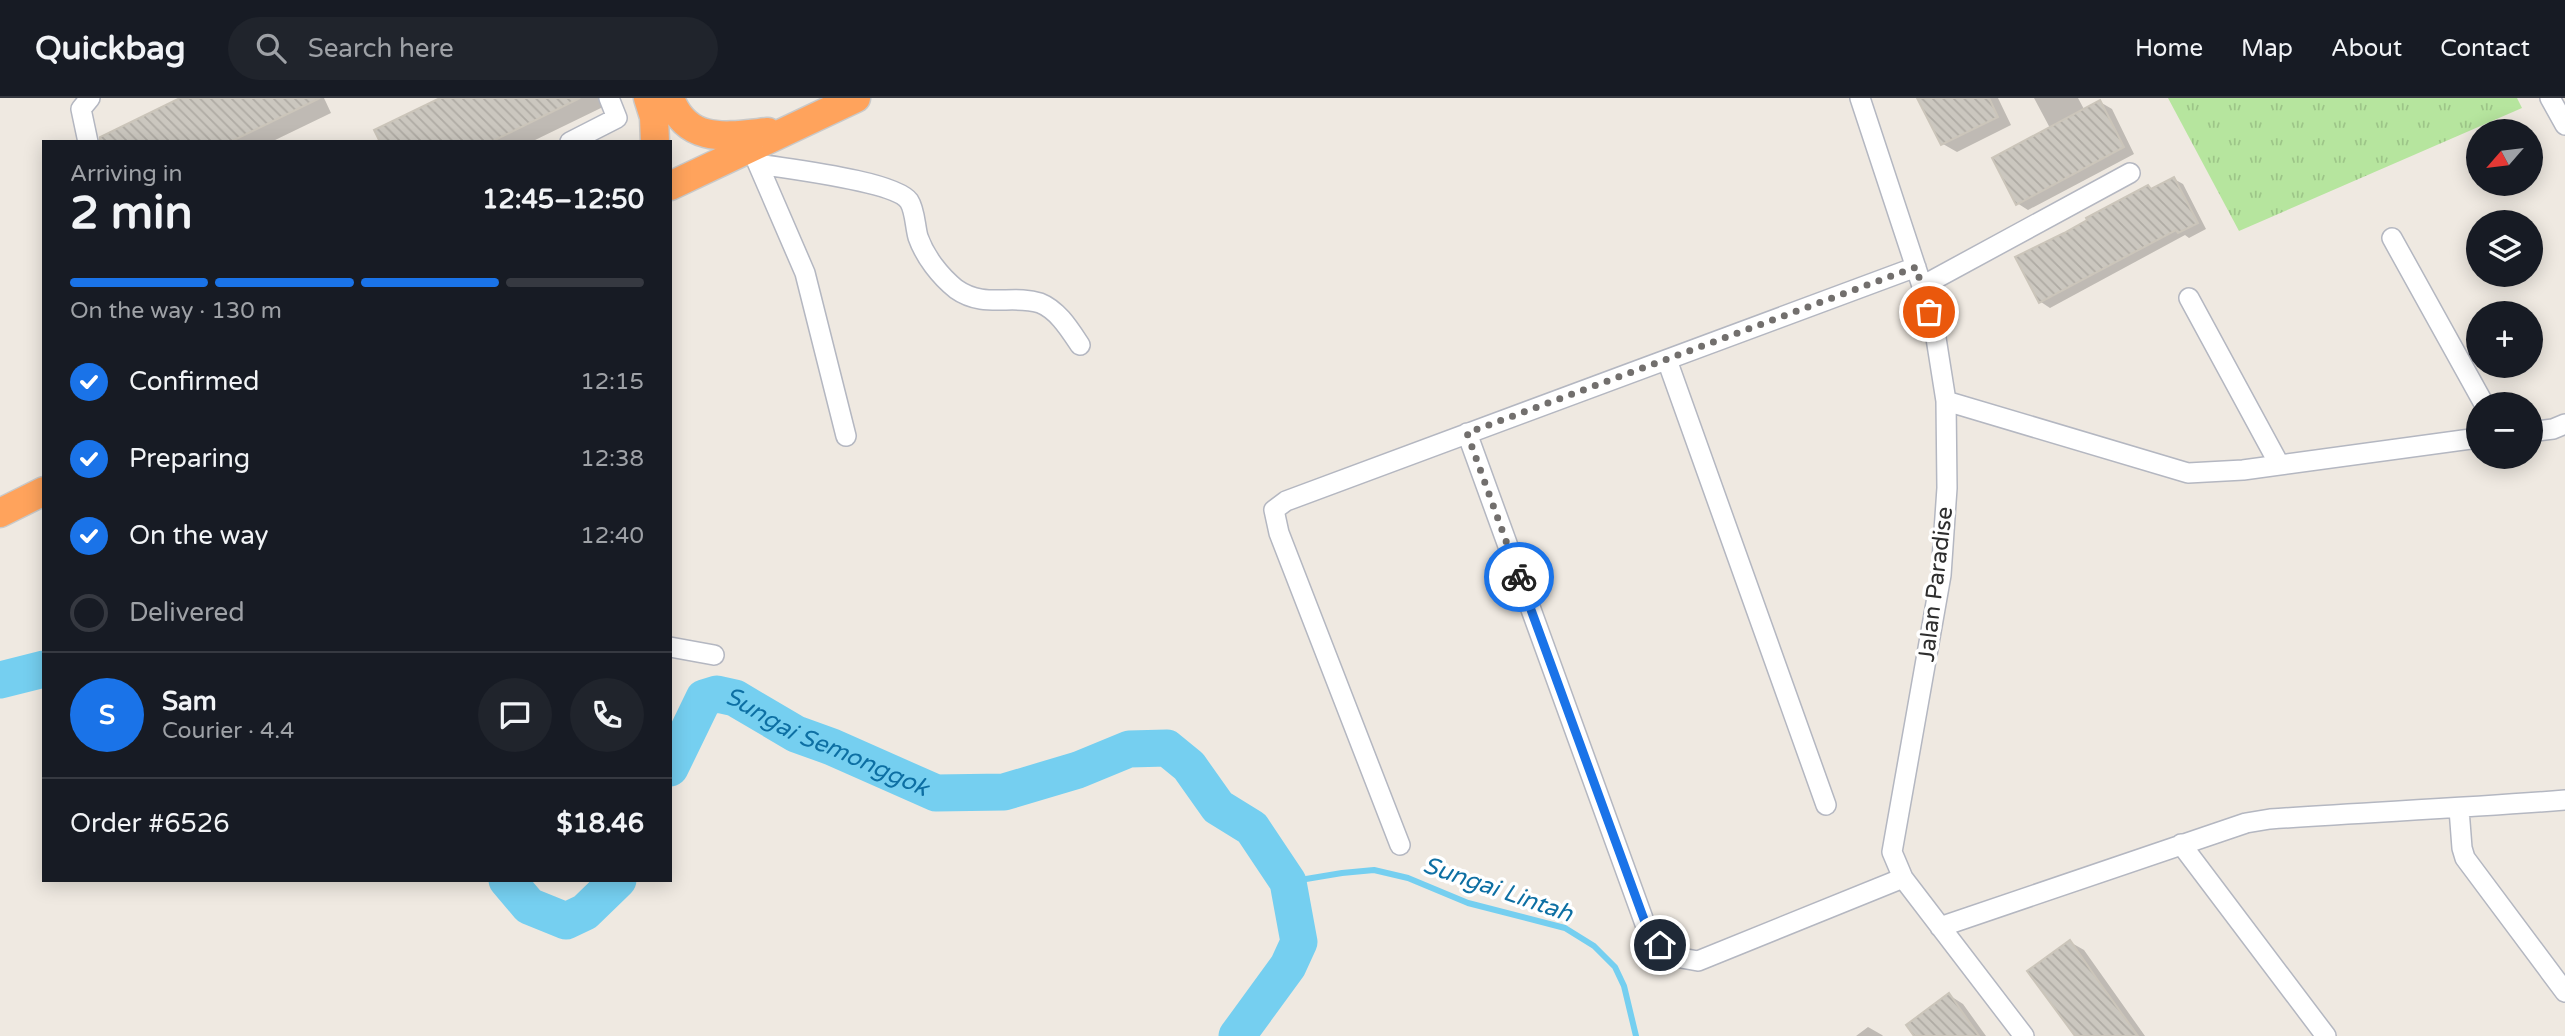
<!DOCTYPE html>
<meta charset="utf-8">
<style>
body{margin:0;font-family:"Varela Round",sans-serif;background:#20242c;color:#f1f3f6;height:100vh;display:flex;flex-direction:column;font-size:26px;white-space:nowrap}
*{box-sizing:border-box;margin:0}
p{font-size:23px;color:#9ea1a6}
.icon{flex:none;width:38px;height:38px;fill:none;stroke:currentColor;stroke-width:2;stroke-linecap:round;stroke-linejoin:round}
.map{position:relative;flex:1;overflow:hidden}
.panel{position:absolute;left:42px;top:42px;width:630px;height:742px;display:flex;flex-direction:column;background:#171b24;border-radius:0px;box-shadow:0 4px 18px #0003}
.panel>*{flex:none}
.needle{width:46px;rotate:242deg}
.controls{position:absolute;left:2466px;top:21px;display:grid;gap:14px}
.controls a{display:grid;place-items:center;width:77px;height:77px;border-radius:50%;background:#171b24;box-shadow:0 4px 18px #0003;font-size:35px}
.pin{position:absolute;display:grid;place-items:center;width:60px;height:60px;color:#fff;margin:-30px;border:4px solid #fff;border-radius:50%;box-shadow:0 2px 7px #0007}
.courier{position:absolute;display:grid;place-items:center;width:70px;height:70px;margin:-35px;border:5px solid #1a73e8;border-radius:50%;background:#fff;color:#222;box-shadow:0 2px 9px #0007}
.summary em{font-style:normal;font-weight:700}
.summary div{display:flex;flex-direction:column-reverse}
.summary{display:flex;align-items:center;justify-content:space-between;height:119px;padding:0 28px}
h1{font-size:46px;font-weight:700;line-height:52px}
.bar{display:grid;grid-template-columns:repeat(4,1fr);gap:10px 7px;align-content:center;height:84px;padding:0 28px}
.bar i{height:9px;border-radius:5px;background:#363941}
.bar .current{background:#1a73e8}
.bar p{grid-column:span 4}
.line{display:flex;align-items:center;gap:18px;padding:0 28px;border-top:2px solid #363941}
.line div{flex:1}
.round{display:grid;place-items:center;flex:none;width:74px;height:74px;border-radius:37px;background:#20242c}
ol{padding:0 28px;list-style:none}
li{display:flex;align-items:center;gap:21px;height:77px}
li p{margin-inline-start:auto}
li .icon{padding:7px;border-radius:50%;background:#1a73e8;color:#fff;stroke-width:4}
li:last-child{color:#9ea1a6}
li i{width:38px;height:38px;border:4px solid #363941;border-radius:50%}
header{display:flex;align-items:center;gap:42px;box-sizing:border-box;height:98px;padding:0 35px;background:#171b24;border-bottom:2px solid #363941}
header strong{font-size:33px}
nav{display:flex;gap:38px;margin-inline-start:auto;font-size:24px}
.search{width:490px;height:63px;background:#20242c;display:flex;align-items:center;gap:18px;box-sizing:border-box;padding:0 24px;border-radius:38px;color:#9ea1a6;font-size:26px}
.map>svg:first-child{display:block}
</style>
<header>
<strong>Quickbag</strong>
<div class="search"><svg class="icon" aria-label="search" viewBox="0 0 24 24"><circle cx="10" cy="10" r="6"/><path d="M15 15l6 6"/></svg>Search here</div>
<nav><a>Home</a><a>Map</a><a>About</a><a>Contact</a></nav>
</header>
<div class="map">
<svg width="2565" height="938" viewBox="0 0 2565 938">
<defs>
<pattern id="park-tufts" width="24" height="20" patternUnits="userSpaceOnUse" patternTransform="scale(1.75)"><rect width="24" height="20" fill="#b6e59e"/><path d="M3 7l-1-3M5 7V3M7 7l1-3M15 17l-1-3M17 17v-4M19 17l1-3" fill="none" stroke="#9dc588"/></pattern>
<pattern id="building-back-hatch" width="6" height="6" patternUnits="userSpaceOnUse" patternTransform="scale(1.75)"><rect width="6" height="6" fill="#cbc7bf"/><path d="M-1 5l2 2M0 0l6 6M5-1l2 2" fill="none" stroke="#afaba4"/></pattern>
</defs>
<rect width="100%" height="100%" fill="#efe9e1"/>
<path fill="url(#park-tufts)" d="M2168,0H2517L2522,10L2239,133Z"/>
<path fill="#0003" d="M184,0H324L331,15L271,44H106Z
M444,0H599L603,9L531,44H381Z
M1927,0H1998L2011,27L1957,54L1943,46Z
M2034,0H2078L2085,13L2100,4L2112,11L2134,56L2028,112L2017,105L2050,30Z
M2174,81L2183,86L2206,131L2189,140L2185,137L2050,210L2041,204L2018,160L2148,89L2153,92Z
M2070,844L2084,852L2145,938H2075Z
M1949,897L1963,906L1986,938H1916Z
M1868,929L1882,937L1883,938H1856Z"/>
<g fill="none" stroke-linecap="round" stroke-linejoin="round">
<path stroke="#75cff0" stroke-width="6" d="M1288,784L1342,775L1374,772L1408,780L1468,805L1565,830L1594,848L1615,869L1624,888L1636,938"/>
<g stroke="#75cff0" stroke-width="37">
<path d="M0,582L44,571"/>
<path id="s1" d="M670,670L704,600L717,596L735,600L796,636L832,649L936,695L1004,694L1078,672L1129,651L1167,650L1189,668L1218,709L1252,730L1288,784L1299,844L1288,868L1237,938"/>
<path d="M507,782L529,808L566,823L585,814L618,782"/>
</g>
</g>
<path fill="url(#building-back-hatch)" stroke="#cbc5ba" stroke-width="2" d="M180,0H320L230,44H100V39Z
M440,0H580L491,44H380L374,32Z
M1917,0H1989L1998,19L1941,47Z
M2100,2L2124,49L2016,107L1992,60Z
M2174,79L2198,125L2178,135L2176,132L2039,205L2015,159L2064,135L2087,122L2086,120L2148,87L2151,91Z
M2070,842L2099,884L2138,938H2075L2027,873Z
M1949,895L1979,938H1914L1906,927Z"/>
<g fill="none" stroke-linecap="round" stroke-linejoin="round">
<defs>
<path id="minor" d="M1860,0L1922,188L1936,240L1946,303L1947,390L1941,477L1892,754L1903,780L2024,938
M2550,0L2565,27
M88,44L81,11L90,0
M570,44L617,20L609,0
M754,57L805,175L846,338
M759,66C787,71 895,83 909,103C915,112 915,128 918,139C925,159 940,178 956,191C984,211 1012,196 1040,205C1058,212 1070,232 1080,247
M2392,140L2484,306
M1922,188L2130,75
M2189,200L2279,366
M1667,262L1826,707
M1946,303L2188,375L2243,372L2478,340
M2530,334L2553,331L2565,326
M1467,335L1649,837L1670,858L1698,863L1903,780
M670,549L714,557
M2459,711L2462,750L2465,760L2565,894
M2181,746L2326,938
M1400,747L1279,435L1274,412L1286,403L1916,169
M1940,829L2246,725L2270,721C2369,714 2467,710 2565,702"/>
<path id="highway" d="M648,0L654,19L655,44
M670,0C687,47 728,38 768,34
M670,88L856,0
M0,415L44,393"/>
</defs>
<use href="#minor" stroke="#b4b7c1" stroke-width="22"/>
<use href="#highway" stroke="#c9c9c9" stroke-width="31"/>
<use href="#minor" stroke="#fff" stroke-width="19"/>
<use href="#highway" stroke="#ffa35c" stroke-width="28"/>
</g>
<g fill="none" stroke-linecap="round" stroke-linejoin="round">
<path stroke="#726f6d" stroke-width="7" stroke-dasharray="0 12.6" d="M1519,479L1467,335L1916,169L1929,214"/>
<path stroke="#1a73e8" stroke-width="9" d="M1519,479L1642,816L1650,837L1660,847"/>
</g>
<g text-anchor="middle" stroke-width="7" stroke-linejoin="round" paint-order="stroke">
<g font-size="23" fill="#2e2e2e" stroke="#fff">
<text transform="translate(1935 486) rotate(-83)" y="8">Jalan Paradise</text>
</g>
<g font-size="24" font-style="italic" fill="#0d6fa3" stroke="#fff">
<text dy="8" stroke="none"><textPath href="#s1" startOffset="212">Sungai Semonggok</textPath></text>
<text transform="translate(1498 791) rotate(19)" y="8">Sungai Lintah</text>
</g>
</g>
</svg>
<div class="controls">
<a><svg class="needle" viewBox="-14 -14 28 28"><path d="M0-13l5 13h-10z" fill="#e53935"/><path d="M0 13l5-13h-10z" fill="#9ea1a6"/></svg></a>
<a><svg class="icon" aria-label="layers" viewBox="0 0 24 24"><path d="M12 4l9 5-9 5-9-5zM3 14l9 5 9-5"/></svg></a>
<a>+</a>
<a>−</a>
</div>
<div class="pin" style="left:1929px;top:214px;background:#ea580c"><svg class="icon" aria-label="bag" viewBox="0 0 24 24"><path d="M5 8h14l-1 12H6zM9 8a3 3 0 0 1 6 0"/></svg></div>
<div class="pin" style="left:1660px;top:847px;background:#1f2937"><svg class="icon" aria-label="home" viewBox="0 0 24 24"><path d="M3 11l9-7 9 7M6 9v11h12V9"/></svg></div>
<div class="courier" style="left:1519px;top:479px"><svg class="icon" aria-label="bike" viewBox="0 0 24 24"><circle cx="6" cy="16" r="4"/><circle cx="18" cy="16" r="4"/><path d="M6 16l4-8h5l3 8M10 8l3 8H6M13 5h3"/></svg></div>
<section class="panel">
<div class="summary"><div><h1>2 min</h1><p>Arriving in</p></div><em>12:45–12:50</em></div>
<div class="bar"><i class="current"></i><i class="current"></i><i class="current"></i><i></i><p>On the way · 130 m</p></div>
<ol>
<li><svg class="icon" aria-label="check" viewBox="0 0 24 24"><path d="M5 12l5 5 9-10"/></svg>Confirmed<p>12:15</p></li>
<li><svg class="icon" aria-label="check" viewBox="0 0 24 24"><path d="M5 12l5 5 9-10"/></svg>Preparing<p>12:38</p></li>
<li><svg class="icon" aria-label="check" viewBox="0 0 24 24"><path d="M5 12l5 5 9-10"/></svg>On the way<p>12:40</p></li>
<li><i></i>Delivered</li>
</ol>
<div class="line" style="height:126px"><b class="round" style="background:#1a73e8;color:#fff">S</b><div><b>Sam</b><p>Courier · 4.4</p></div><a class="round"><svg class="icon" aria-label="chat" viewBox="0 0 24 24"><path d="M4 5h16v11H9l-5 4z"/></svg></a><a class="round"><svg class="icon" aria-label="phone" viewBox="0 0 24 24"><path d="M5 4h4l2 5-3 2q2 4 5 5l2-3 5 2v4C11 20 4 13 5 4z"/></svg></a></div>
<div class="line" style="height:91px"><div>Order #6526</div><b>$18.46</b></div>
</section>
</div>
